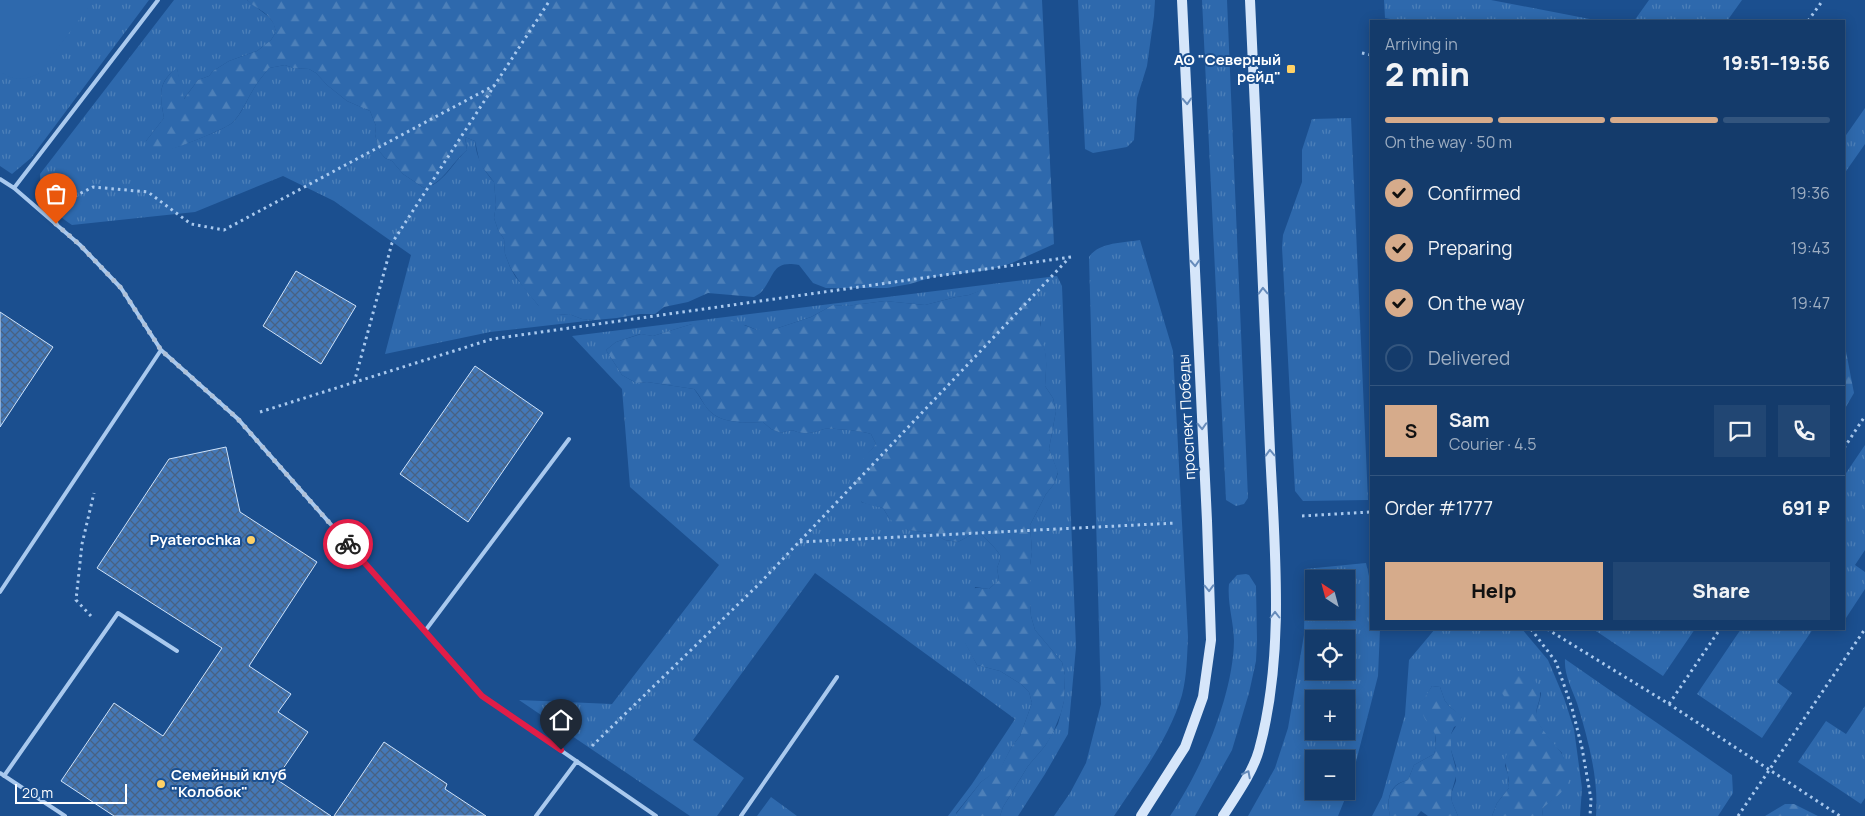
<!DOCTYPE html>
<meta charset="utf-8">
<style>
body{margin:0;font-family:Manrope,sans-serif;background:#214673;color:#f1f3f6;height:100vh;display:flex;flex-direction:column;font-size:19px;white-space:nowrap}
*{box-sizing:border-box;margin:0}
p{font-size:16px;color:#9dadc1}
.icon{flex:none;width:28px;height:28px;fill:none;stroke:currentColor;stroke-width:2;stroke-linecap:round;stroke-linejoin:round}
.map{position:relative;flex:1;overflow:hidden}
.drawer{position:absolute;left:1370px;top:20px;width:475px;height:610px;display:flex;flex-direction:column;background:#143b6b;border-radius:0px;box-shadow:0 2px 12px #0003,0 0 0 1px #33557e}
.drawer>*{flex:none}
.needle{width:32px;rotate:324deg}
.buttons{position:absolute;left:1305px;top:570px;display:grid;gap:10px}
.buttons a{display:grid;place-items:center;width:50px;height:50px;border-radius:0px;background:#143b6b;box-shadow:0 2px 12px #0003,0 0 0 1px #33557e;font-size:25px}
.scale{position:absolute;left:15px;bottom:12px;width:112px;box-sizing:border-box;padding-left:5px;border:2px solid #fff;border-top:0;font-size:14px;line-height:18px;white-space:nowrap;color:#fff;-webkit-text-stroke:4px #1b4f8f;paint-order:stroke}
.pin{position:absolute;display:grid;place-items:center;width:42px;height:42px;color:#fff;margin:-51px -21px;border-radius:50% 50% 50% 0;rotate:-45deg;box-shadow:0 0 5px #0007}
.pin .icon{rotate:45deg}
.courier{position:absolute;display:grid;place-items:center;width:50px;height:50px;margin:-25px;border:4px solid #e11d48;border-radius:50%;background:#fff;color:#222;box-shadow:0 1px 6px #0007}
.headline em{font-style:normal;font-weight:800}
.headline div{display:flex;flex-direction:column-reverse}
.headline{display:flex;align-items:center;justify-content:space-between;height:85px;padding:0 15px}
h1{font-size:32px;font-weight:800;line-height:38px}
.bar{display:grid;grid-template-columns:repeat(4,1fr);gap:8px 5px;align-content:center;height:60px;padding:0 15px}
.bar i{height:6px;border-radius:4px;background:#33557e}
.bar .selected{background:#d6ab8b}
.bar p{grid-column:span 4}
.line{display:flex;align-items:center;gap:12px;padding:0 15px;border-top:1px solid #33557e}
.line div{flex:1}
.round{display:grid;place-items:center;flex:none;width:52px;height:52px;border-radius:0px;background:#214673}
ol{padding:0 15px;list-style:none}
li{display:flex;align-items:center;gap:15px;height:55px}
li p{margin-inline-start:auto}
li .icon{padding:5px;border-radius:50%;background:#d6ab8b;color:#111;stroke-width:4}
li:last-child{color:#9dadc1}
li i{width:28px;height:28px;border:2px solid #33557e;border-radius:50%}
.action{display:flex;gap:10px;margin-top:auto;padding:10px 15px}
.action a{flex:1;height:58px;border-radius:0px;background:#d6ab8b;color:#111;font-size:20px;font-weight:800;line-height:58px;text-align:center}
.action a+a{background:#214673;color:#f1f3f6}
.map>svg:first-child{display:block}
</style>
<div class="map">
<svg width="1865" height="816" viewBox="0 0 1865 816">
<defs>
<pattern id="grass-tufts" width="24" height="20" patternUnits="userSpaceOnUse" patternTransform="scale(1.25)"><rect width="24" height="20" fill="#2e69ad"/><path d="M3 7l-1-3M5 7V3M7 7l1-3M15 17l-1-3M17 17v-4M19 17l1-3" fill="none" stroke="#4d80b9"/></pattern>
<pattern id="forest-firs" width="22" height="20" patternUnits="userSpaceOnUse" patternTransform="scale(1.25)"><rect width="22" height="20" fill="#2e69ad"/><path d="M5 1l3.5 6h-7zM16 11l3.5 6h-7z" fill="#4d80b9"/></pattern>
<pattern id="building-cross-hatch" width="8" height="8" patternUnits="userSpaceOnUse" patternTransform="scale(1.25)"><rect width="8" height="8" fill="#4478b7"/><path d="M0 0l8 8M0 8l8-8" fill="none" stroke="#486282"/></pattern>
</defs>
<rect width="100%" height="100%" fill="#1b4f8f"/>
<path fill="url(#grass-tufts)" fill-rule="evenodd" d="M0,0H149L31,158L12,174L0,166Z
M174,0H247L269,17L274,24L276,32L271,40L257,51L229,61L213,71L209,76L198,80L183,100L177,69C157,81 160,97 164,118L146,141C152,143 161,148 168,149C174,150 227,128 232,123C242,114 246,101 253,90C257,82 264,75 269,68L285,65L293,68L309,69L316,73L327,85L347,101L370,111L376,126L375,134L379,151L385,158L392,161L403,174L424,188C443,185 453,162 467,150L465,137L475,141C476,157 483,170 494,182L496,205L494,218L498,230L504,239L505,254L510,267L515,276L538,305L558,315L569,314L582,319L595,320L490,332L385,354L411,255L334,201L283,176L195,212L72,225C52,212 41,199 40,174Z
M1078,0H1155L1154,16L1147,66L1137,98L1134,140L1127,147L1093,153L1085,149Z
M1202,0H1227L1248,498L1244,504L1236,506L1226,500Z
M1384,0H1491L1600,21H1401L1385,18Z
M1649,0H1742L1727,21H1634Z
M1865,108V144L1844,174V138Z
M1351,118L1368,500L1303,501L1295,491L1282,247L1283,235L1302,182V150L1312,119Z
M1140,240L1173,351L1188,637C1187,656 1187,676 1182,695C1169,739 1139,778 1114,816H1054L1070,793L1086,763L1101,704L1089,257C1099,242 1123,243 1140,240Z
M1057,276L1062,286L1076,647L1068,734L1045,774L1018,816H1000L1003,807L1028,766L1045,746L1058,724L1064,701L1065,675L1062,662L1035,630L1031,616L1030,604V565L1032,552L1030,525L1046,494L1054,484L1058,473L1049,449L1056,411L1053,398L1045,386C1046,366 1049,353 1038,335L1041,323L1031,300L993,286L969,295L956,297L925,305L885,301L846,306L833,305L811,317L772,330H757L745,325L692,324L653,336L640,334L616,342L606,350L622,375L636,383L647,382L694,389C699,395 702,402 707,408C719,424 745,423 763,422L771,429L781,433C797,428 791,432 804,433C811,434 817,431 824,429C833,428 862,431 871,434L876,444L868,454L861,502L883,508L889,518L908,530L932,533L945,540L958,542L978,531C986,540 995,546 1001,557L997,568L999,580L989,589L975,587L965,642L977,665L1000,671L1021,684L1029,692L1032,703L1020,736L1012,746L1001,768L981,782L956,813V816H948L972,784L1015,719L815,573L693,740L744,778L717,816H690L519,700L612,704L719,565L630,487L622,389L572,336Z
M1865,445V550L1855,565L1865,572V589L1844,621V476Z
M1366,563L1371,585V629H1380L1378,676L1349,789L1338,816H1248L1275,768L1288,728L1304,635L1305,569ZM1314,579H1346V611H1314ZM1314,639H1346V671H1314ZM1314,699H1346V731H1314ZM1314,759H1346V791H1314Z
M1246,574L1249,575L1256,586L1257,640L1256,661L1249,693L1232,750L1195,816H1170C1201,771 1233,696 1234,641C1234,622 1227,603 1229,584L1237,575Z
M1435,629H1522L1548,660L1564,698L1574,729L1582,788L1580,816H1543L1542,809L1562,790V753C1555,746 1537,726 1536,716C1536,708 1541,700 1541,692L1516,715V730L1505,766L1508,774L1509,788L1497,803L1492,816H1458L1452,802L1451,794L1456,781V766L1451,750V734L1462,717L1450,707L1445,701L1440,687L1432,686L1424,700V715L1435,732L1436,747L1434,754L1414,765L1408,780C1389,784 1386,799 1390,816H1372L1382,797L1405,715L1409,660Z
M1593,629H1695L1663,676Z
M1741,629H1813L1777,682L1792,693L1762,738L1697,694Z
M1565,659L1732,775L1733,793L1718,816H1596C1599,779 1588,739 1577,703C1572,689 1564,675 1565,659Z
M1865,706V798L1861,804L1798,762L1826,721L1846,734Z
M771,797L797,816H757Z"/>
<path fill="url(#forest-firs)" d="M247,0H1042L1054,244L1012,263L989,270L933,277L910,284L887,288H826L813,283L799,265C773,260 775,274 763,290C761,293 757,295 754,297L708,293L688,302L664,307L655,314H640L617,318L595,320L582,319L569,314L558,315L547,313L538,305L523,287L510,267L505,254L504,239L498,230L494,218L496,205L494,182L480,164L475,141L465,137L467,150C453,161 442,185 424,188L403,174L392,161L385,158L379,151L375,134L376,126L370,111L347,101L327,85L316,73L309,69L293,68L285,65L269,68C264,75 257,82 253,90C246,101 242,113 232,123C227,128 176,149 168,150C161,150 152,148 146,145V141L164,118C160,96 157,83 177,68L184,99L198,80L209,76L213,71L229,61L257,51L271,40L276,32C272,12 259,12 247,0Z
M993,285C1022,294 1047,299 1039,335C1049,353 1046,366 1045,386L1053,398L1056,411L1049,449L1058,472L1054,484L1046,494L1030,525L1032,552L1030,565V604L1031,616L1035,630L1062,662L1065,675L1064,701L1061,713L1052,735L1045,746L1028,766L1003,807L1000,816H956V814L981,782L1001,767L1012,746L1020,736L1032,703L1029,692L1021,684L1000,671L977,665L959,632L955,602C966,587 970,587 989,589L999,580L997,568L1001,557C995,546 986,540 978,531L958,542L945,540L932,533L908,530L897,526L889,518L883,508C876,506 866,505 860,501C833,485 864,459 876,444L871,434C862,431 833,428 824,429C817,431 811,434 804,433C791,432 797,428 781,433L771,429L763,422C745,423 719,424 707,408C702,402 700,395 694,389L647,382L636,383L622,375L606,350L616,342L641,334L653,336L692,324L731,320L757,330H772L811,317L833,305L846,306L885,301L925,305L956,297L969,295Z
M1844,341L1854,393L1844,410Z
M1520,671L1528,672C1553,698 1530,704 1538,721C1546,741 1579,760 1567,785C1562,794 1549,802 1542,809L1543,816H1492L1497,803L1509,788V781L1505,759L1516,729V715L1500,690V683L1504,676L1512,672Z
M1432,686L1440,687L1445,701L1450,707L1462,716L1461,724L1454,727L1451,734V750L1457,773L1451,794L1452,802L1458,816H1428L1421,811L1417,816H1390C1386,799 1390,784 1408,780L1414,765L1434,754C1442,725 1424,729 1422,709C1421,701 1428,693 1432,686Z
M1785,804H1794L1818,816H1765Z"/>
<path fill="#2e69ad" d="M0,0H94L38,74C23,81 13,81 0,71Z"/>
<path fill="url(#building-cross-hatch)" stroke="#cfe3fa" d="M296,271L356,306L321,364L263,326Z
M0,312L53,347L0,427Z
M475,366L543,413L468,522L400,474Z
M226,447L240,512L317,562L249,666L291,694L278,712L308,732L276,779L331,816H114L61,781L114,703L163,736L222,648L97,568L169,459Z
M384,742L447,784L445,789L486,816H334Z"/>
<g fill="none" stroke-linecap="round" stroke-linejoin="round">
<path stroke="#a9c9ee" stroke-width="3" stroke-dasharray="2.5 4" stroke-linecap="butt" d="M1808,21L1823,0
M1362,53L1371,55
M63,202L93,187L148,192L191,224L224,230L495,85
M354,383L392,243L550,0
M260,412L492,339L1071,257
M1844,448L1865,416
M1302,516L1371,512
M800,542L1176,523
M91,616L76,600L82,544L94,493
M1531,629L1556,662L1572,708L1582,748L1591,799L1590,816
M1547,629L1669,704L1840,816
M1669,704L1720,629
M592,746L759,584L1070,257
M1738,816L1865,629"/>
<path stroke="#a9c9ee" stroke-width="4" d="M0,179L14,188L80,245L121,288L161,350L238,419L482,696L656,816
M14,188L158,0
M0,592L161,350
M425,631L569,439
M0,773L65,816
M4,776L118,613L177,651
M536,816L577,761
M741,816L837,677"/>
<path stroke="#d6e6fa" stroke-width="10" d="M1141,816L1185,747L1203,697L1211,640L1207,521L1182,0
M1223,816C1235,797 1253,772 1259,750C1287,647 1273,533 1269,428C1263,285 1257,143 1250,0"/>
</g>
<defs><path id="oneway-chevron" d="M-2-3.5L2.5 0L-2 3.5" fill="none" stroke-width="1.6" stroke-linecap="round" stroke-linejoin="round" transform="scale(1.25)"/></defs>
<g stroke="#668bba">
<use href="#oneway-chevron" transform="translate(1187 101) rotate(87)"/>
<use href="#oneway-chevron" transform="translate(1195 263) rotate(87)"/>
<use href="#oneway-chevron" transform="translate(1263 291) rotate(-92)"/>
<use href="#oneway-chevron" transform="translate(1202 426) rotate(87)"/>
<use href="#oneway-chevron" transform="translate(1270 453) rotate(-92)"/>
<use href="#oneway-chevron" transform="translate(1209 588) rotate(88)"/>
<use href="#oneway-chevron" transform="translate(1275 615) rotate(-90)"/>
<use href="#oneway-chevron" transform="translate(1247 774) rotate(-63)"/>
</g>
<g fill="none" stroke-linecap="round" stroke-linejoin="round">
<path stroke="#afc1d8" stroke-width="5" stroke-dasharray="0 9" d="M56,224L80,245L121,288L161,350L238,419L348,544"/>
<path stroke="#e11d48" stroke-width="6" d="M348,544L482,696L561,750"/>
</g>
<g fill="#ffd166" stroke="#1b4f8f" stroke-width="2">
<rect x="1286" y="64" width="10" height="10" rx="2.5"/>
<circle cx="251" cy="540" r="5"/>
<circle cx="161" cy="784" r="5"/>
</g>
<g text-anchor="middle" stroke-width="4" stroke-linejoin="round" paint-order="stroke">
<g font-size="15" font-weight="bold" fill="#fff" stroke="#1b4f8f" text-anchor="end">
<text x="1281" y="65">АО "Северный<tspan x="1281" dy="17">рейд"</tspan></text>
<text x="241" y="545">Pyaterochka</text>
<text x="171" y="780" text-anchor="start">Семейный клуб<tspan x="171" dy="17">"Колобок"</tspan></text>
</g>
<g font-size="15" fill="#fff" stroke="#1b4f8f">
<text transform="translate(1187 417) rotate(-93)" y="5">проспект Победы</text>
</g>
</g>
</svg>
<div class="buttons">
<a><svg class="needle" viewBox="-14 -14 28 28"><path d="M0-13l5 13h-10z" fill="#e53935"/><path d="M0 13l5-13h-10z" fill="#9dadc1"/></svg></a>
<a><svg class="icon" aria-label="locate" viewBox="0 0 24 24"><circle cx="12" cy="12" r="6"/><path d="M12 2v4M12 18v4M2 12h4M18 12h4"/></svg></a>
<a>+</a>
<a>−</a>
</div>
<div class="scale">20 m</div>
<div class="pin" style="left:56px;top:224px;background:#ea580c"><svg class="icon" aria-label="bag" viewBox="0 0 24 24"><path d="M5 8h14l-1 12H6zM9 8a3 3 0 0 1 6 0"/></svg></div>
<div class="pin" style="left:561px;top:750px;background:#1f2937"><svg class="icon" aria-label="home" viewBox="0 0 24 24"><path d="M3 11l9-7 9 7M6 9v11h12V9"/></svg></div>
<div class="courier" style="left:348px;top:544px"><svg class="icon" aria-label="bike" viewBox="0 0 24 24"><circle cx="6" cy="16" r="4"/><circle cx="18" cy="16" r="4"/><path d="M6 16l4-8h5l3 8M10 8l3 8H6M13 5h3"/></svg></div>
<section class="drawer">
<div class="headline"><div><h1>2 min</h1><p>Arriving in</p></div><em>19:51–19:56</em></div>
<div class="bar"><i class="selected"></i><i class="selected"></i><i class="selected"></i><i></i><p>On the way · 50 m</p></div>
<ol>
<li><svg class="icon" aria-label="check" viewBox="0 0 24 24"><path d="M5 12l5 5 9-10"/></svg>Confirmed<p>19:36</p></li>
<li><svg class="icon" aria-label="check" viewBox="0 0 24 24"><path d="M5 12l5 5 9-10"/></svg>Preparing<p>19:43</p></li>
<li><svg class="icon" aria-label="check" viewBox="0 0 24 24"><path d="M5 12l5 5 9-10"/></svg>On the way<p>19:47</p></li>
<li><i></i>Delivered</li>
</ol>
<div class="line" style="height:90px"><b class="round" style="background:#d6ab8b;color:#111">S</b><div><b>Sam</b><p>Courier · 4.5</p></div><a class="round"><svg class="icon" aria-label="chat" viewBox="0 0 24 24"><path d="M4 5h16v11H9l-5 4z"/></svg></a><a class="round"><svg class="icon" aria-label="phone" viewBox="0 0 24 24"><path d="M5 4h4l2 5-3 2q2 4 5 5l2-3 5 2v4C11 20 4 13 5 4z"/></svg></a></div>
<div class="line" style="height:65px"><div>Order #1777</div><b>691 ₽</b></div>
<div class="action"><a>Help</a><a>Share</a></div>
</section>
</div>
